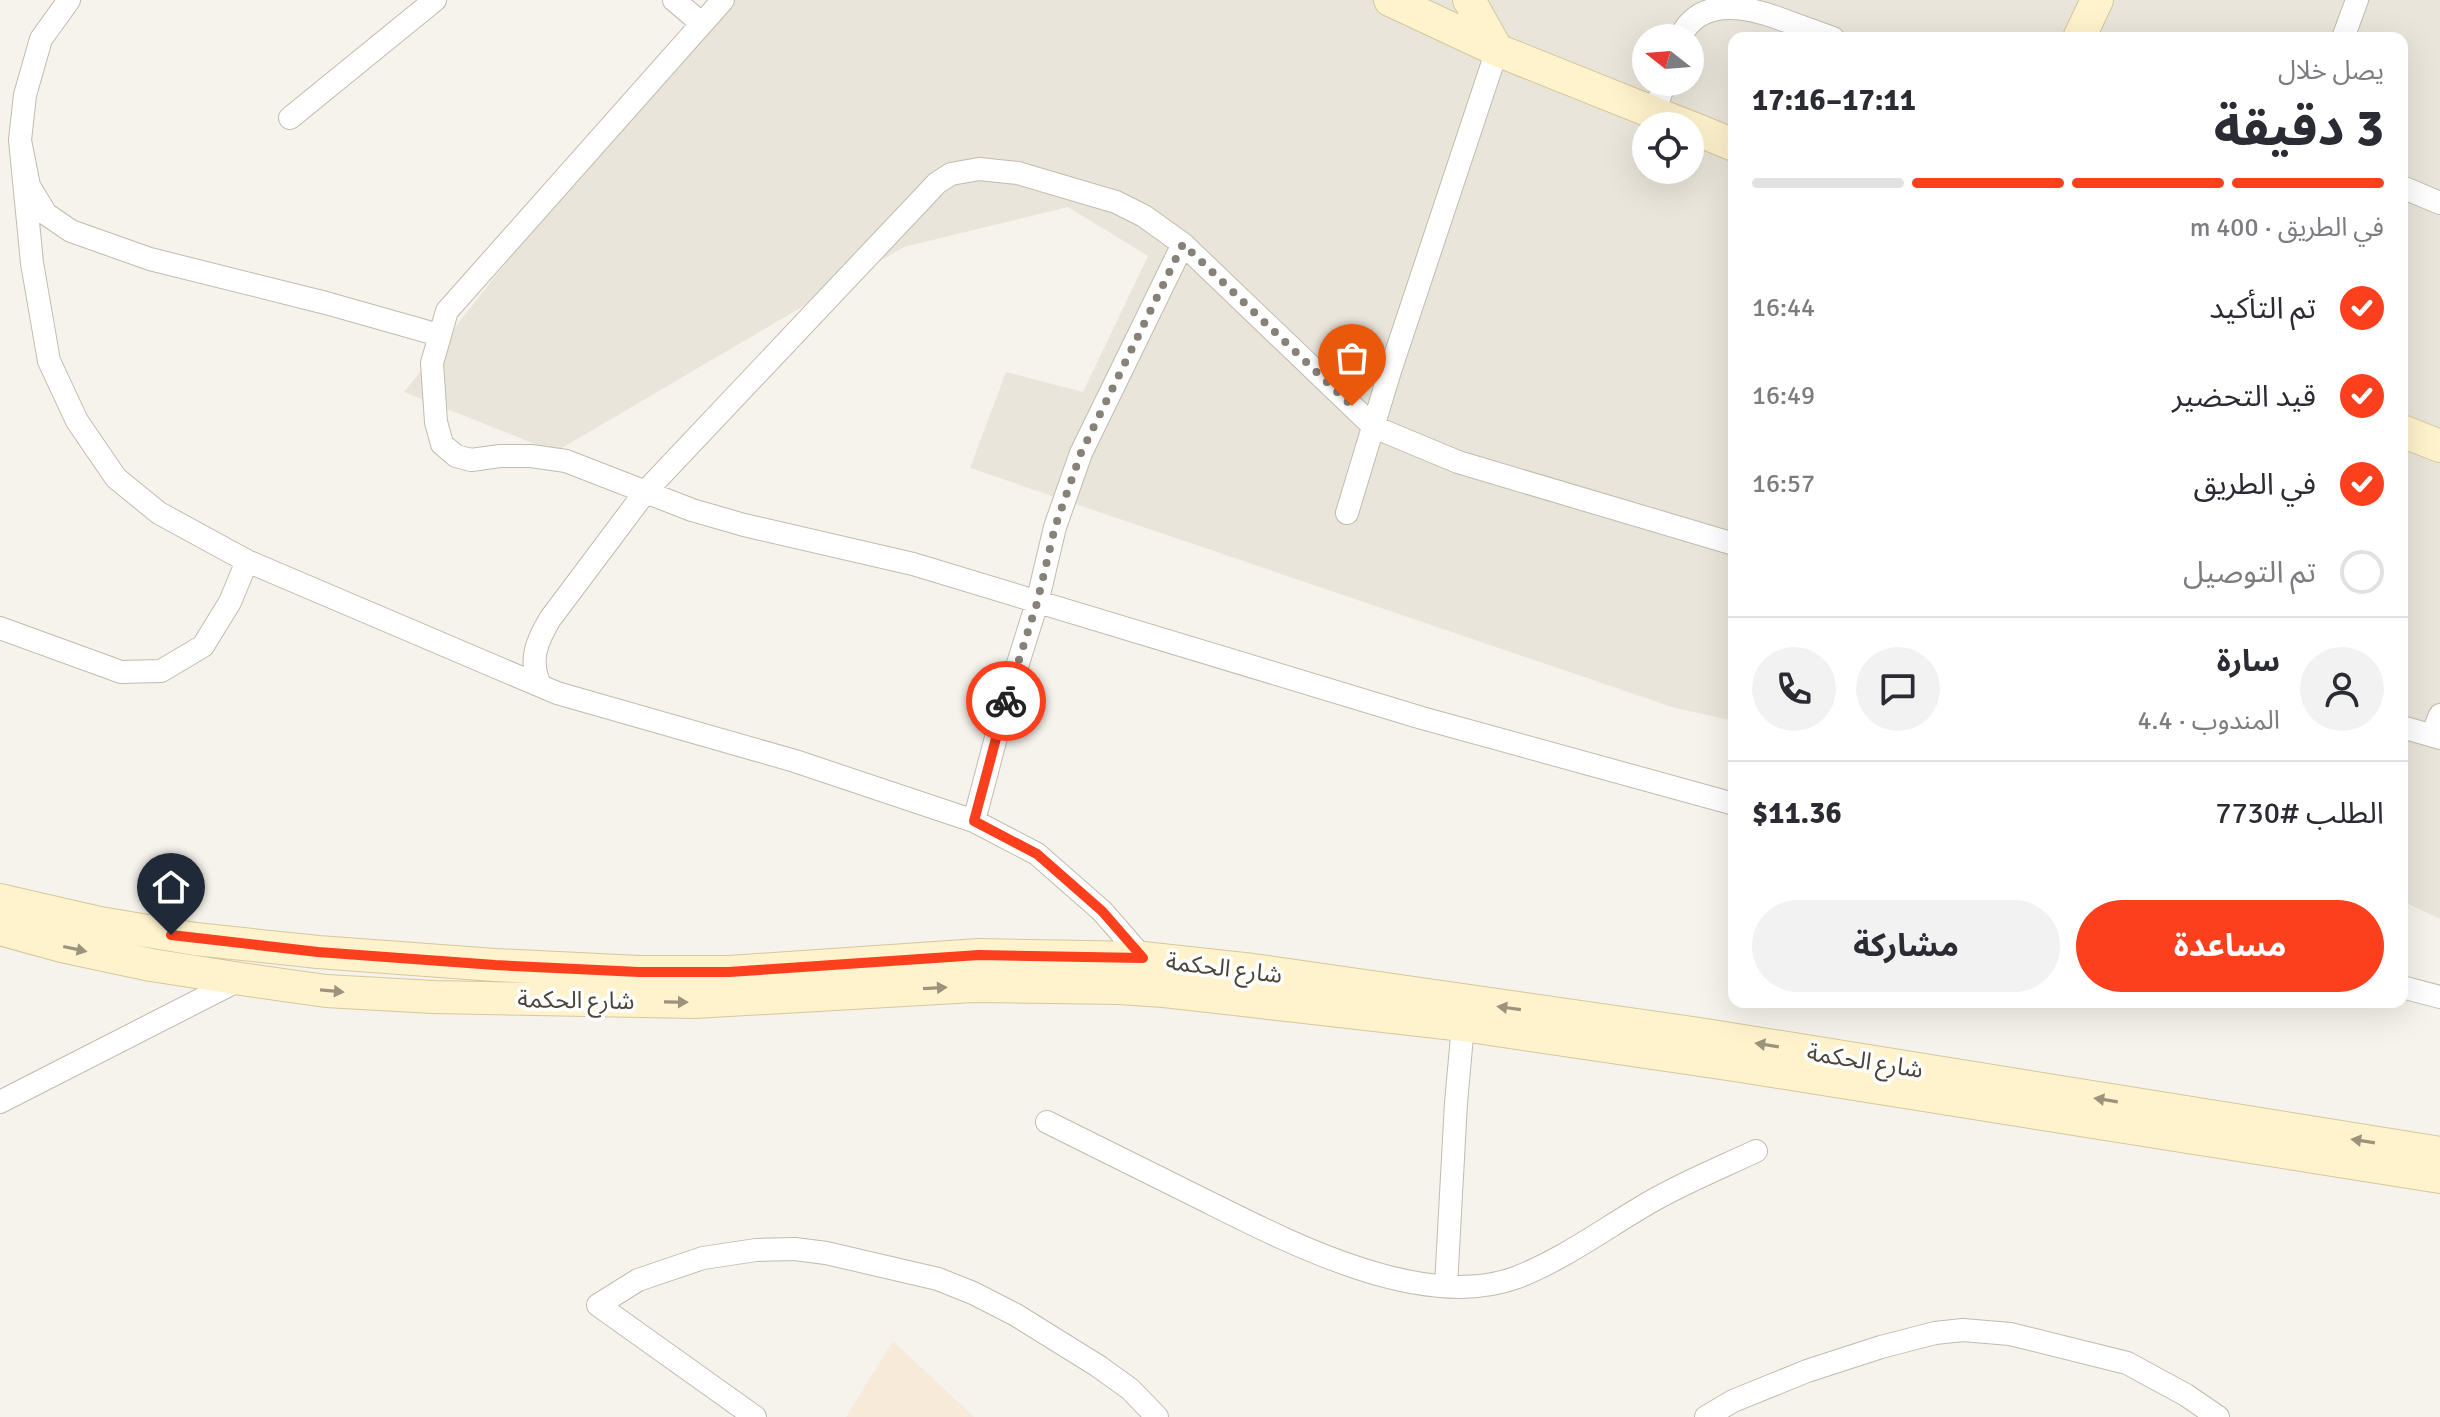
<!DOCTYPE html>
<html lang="ar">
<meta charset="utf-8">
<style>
body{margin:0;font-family:Signika,"Noto Sans Arabic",sans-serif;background:#f2f2f3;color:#2b2b33;direction:rtl;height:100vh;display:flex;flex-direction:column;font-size:30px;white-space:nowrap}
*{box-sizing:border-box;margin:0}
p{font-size:26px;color:#7c7c81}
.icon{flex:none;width:44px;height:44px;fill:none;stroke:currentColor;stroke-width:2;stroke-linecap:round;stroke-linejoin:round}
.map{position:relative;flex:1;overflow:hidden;direction:ltr}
.panel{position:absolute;left:1728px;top:32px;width:680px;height:976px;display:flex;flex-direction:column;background:#fff;border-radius:16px;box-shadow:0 8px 32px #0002;direction:rtl}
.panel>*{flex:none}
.needle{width:52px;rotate:287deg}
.controls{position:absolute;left:1632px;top:24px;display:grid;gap:16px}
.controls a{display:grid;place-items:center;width:72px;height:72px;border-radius:50%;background:#fff;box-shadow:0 8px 32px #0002;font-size:40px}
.pin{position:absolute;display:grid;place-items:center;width:68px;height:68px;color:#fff;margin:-82px -34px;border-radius:50% 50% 50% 0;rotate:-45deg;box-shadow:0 0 8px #0007}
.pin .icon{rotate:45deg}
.courier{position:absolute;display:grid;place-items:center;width:80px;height:80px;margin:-40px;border:6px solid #fc3f1d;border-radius:50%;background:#fff;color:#222;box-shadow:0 2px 10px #0007}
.overview em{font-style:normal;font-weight:700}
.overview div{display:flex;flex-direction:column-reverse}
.overview{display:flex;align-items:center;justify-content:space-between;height:136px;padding:0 24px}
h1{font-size:52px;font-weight:700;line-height:60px}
.bar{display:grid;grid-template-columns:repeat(4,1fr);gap:12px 8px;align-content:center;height:96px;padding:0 24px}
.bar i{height:10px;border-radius:6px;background:#e1e1e2}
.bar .selected{background:#fc3f1d}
.bar p{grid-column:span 4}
.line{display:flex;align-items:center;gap:20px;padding:0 24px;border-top:2px solid #e1e1e2}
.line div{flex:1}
.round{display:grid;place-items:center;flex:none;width:84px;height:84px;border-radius:42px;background:#f2f2f3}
ol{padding:0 24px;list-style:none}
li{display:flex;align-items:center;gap:24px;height:88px}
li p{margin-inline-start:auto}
li .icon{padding:8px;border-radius:50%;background:#fc3f1d;color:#fff;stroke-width:4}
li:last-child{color:#7c7c81}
li i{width:44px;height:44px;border:4px solid #e1e1e2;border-radius:50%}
.button{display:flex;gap:16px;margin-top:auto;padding:16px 24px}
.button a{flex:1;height:92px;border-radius:48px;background:#fc3f1d;color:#fff;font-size:32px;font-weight:700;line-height:92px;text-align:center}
.button a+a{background:#f2f2f3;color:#2b2b33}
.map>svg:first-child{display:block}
</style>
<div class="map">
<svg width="2440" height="1417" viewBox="0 0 2440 1417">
<rect width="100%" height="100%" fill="#f6f3ec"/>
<path fill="#eae5da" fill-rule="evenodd" d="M713,0H2440V919L2402,901V38H1734V721L1675,708L970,468L1006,372L1083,392L1148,256L1068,207L904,247L555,452L404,392ZM1646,38H1690V82H1646ZM1646,126H1690V170H1646Z"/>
<path fill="#f7ead8" d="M893,1341L974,1417H846Z"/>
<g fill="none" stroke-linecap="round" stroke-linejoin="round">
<defs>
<path id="street" d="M69,0L41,39L25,95L20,140L29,186L46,214L71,231L150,259L326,303L439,335
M674,0L701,23
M723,0L447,311L432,363L436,422L442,444L456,456L471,460L500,456H531L566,461L692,510L744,525L913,564L1422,718L1734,804
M1680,38C1697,0 1738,4 1775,17C1794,24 1814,31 1833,38
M2343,38L2357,0
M1654,113L1665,82
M290,118L435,0
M2402,187L2440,203
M1347,513L1390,371L1497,50
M247,561L557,693L795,761L974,821L1037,854L1102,911L1143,958
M0,628L121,672L161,671L203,646L230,602L247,561L159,513L116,478L77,421L49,361L32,263L20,140
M539,683C529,659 537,641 550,619L646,491L937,183L951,174L979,169L1018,173L1116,202L1144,216L1183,244L1374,427L1458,462L1734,544
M2402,727L2440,738
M2432,735L2440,715
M974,821L1003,711L1037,603L1055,527L1081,453L1183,244
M2402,987L2440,997
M0,1102L241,979
M1047,1122C1096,1146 1145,1171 1194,1195C1279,1237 1418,1313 1515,1278C1563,1260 1608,1226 1652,1201C1685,1182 1722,1167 1756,1151
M1446,1286L1456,1103L1463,1025
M755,1417L598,1305L638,1280L703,1258L756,1250L795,1249L826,1253L938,1279L973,1293L1016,1315L1098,1366L1130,1389L1157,1417
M1706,1417L1733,1401L1807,1371L1881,1347L1935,1333L1963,1330L2010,1334L2127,1363L2186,1395L2218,1417"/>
<path id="secondary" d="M1390,0L1497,50L1687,126
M1469,0L1497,50
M2079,38L2097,0
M1690,127L1734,145
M2402,431L2440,446
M0,900L100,923L195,939L318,952L495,965L639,972H729L979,955L1143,958L1253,970L1706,1035L2440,1153
M0,929L62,946L151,965L241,979L326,991L433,997L694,1002L973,986L1119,988L1164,991L1463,1025L1741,1066L2440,1177"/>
</defs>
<use href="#street" stroke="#c2bbae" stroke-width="24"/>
<use href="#secondary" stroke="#d6c79b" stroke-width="34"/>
<use href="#street" stroke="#fff" stroke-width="22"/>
<use href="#secondary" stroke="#fff3cd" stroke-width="32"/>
</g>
<defs><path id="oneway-solid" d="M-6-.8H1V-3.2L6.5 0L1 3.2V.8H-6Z" transform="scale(2)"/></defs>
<g fill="#9c937c">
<use href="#oneway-solid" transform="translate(75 949) rotate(12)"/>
<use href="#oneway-solid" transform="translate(935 988) rotate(-3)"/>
<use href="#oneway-solid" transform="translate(332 991) rotate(5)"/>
<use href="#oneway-solid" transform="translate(676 1002) rotate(1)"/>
<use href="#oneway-solid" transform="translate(1509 1008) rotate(-172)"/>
<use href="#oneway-solid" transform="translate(1767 1045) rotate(-171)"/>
<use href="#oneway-solid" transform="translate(2106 1100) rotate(-171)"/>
<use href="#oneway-solid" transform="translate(2363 1141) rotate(-171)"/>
</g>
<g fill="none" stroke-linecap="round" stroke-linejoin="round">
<path stroke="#878178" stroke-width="8" stroke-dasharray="0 14.4" d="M1006,701L1037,603L1055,527L1081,453L1183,244L1352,406"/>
<path stroke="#fc3f1d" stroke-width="10" d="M171,935L318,952L495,965L639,972H729L979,955L1143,958L1102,911L1037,854L974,821L1006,701"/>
</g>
<g text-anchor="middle" stroke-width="7" stroke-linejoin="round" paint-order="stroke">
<g font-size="24" fill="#4b4439" stroke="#fff">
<text transform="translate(1224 968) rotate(7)" y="8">شارع الحكمة</text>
<text transform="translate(576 1000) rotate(1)" y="8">شارع الحكمة</text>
<text transform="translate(1865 1061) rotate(9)" y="8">شارع الحكمة</text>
</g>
</g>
</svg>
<div class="controls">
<a><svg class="needle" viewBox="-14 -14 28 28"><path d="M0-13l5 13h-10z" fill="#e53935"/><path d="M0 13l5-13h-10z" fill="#7c7c81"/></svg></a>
<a><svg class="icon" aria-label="locate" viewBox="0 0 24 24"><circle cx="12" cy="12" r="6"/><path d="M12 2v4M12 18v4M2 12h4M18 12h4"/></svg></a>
</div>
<div class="pin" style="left:1352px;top:406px;background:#ea580c"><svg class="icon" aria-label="bag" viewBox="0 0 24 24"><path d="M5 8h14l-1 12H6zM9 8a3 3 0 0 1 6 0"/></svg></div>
<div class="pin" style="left:171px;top:935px;background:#1f2937"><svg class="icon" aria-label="home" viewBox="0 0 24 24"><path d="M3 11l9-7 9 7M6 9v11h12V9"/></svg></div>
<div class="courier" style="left:1006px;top:701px"><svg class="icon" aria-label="bike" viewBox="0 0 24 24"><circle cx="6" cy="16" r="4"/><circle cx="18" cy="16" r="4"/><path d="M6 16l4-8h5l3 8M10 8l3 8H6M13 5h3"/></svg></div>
<section class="panel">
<div class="overview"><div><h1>3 دقيقة</h1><p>يصل خلال</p></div><em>17:11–17:16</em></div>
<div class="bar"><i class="selected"></i><i class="selected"></i><i class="selected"></i><i></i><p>في الطريق · 400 m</p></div>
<ol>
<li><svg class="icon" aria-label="check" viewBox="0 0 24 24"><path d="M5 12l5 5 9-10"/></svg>تم التأكيد<p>16:44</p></li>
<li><svg class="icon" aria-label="check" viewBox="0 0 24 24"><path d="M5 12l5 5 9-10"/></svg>قيد التحضير<p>16:49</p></li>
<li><svg class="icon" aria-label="check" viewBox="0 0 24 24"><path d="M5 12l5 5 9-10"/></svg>في الطريق<p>16:57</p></li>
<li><i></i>تم التوصيل</li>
</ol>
<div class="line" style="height:144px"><a class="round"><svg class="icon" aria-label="person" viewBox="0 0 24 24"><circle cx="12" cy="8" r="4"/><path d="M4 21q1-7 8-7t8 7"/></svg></a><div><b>سارة</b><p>المندوب · 4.4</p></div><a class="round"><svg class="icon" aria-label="chat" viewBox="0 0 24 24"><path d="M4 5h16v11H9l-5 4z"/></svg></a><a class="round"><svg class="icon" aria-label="phone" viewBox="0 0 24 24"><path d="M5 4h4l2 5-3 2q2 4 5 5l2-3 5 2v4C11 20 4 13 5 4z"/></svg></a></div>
<div class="line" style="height:104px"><div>الطلب #7730</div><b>$11.36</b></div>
<div class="button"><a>مساعدة</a><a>مشاركة</a></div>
</section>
</div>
